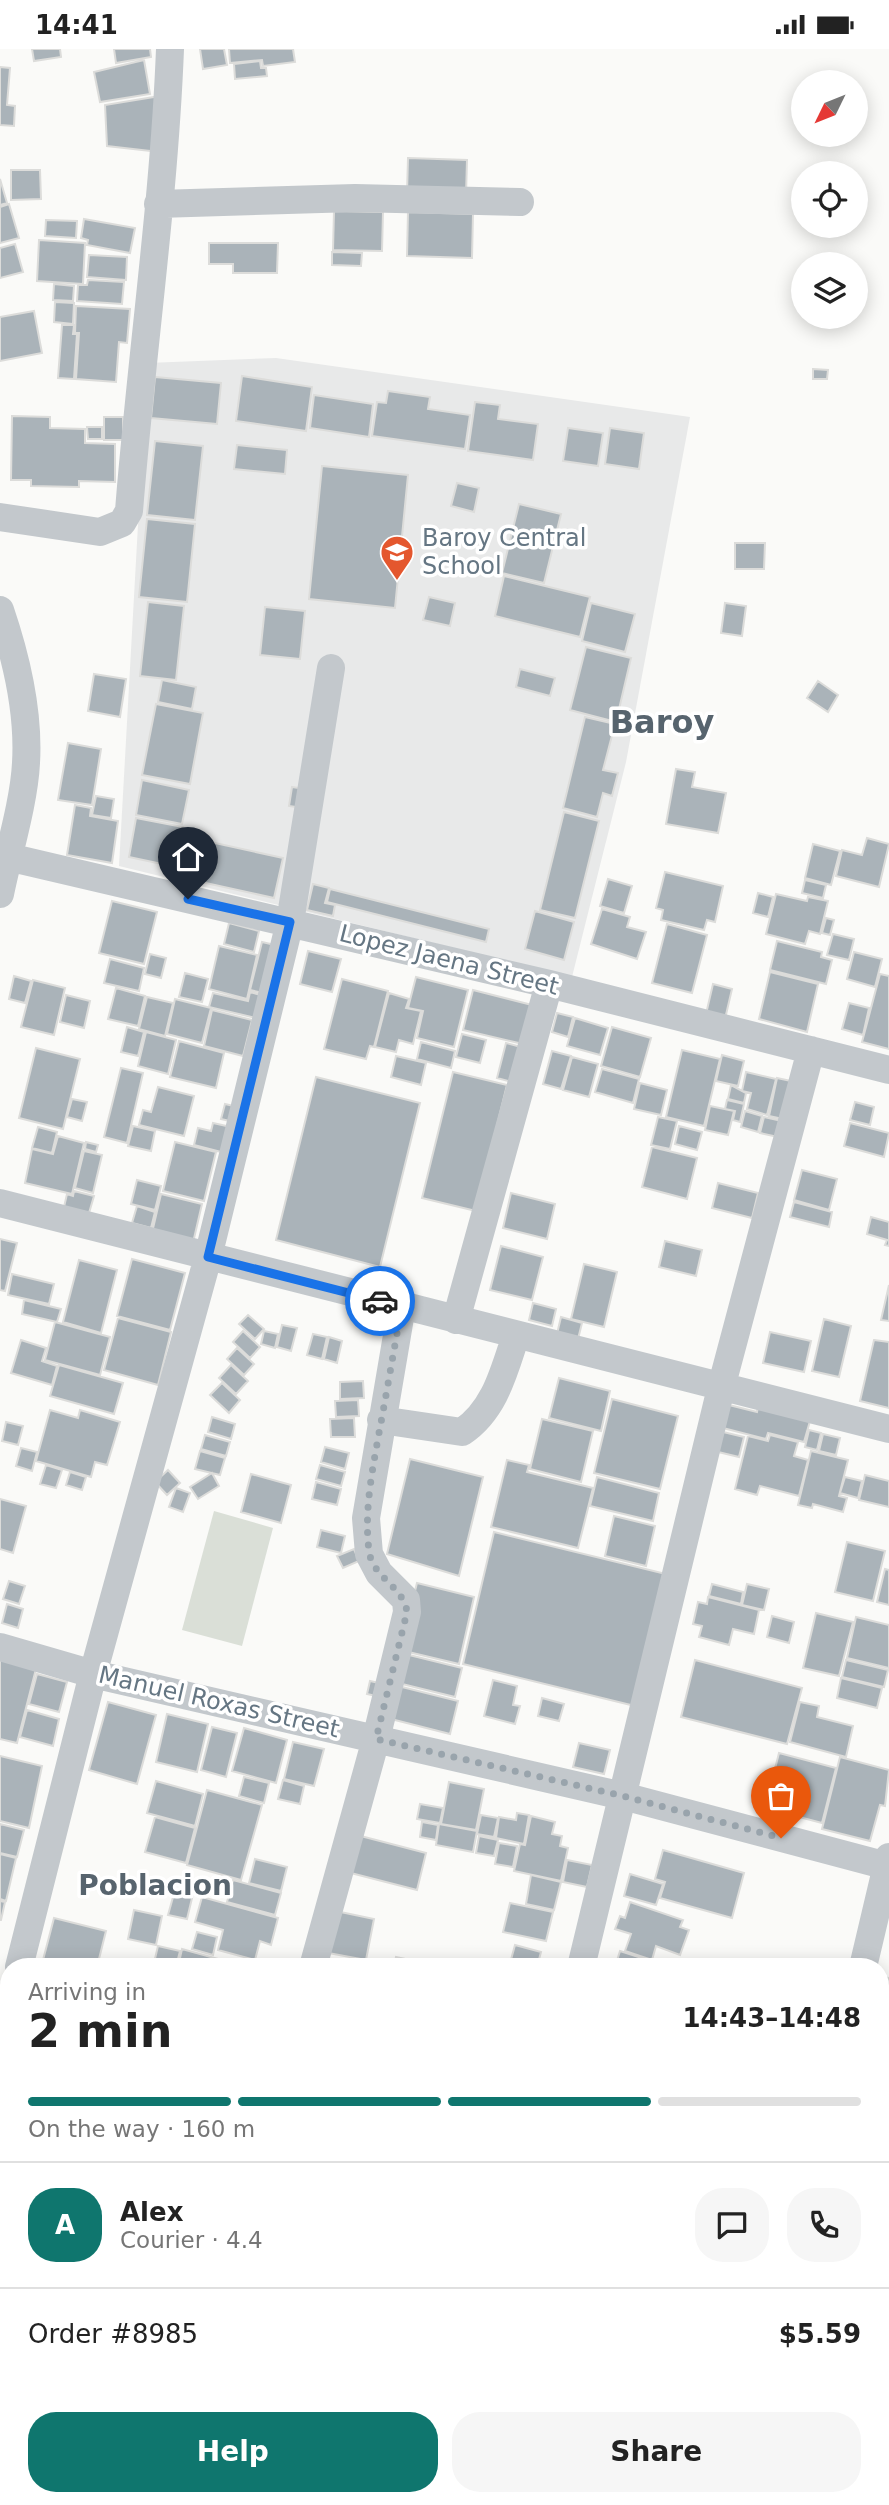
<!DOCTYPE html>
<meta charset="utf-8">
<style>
body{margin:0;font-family:"DejaVu Sans",sans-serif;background:#f6f6f6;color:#222;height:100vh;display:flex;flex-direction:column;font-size:26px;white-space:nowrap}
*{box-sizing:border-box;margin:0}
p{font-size:23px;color:#767676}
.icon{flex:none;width:38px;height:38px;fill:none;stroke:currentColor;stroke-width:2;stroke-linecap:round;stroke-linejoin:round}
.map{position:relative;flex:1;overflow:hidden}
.drawer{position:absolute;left:0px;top:1909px;width:889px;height:548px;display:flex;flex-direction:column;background:#fff;border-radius:28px 28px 0 0;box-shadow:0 4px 18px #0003}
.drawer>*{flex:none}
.needle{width:46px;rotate:227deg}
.fabs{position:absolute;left:791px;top:21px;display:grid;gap:14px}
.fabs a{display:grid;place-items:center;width:77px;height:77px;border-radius:50%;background:#fff;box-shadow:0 4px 18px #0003;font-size:35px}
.pin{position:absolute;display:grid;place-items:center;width:60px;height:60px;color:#fff;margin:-72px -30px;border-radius:50% 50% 50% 0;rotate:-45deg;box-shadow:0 0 7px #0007}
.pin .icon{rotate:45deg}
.courier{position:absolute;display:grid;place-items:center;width:70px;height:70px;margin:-35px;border:5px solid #1a73e8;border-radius:50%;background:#fff;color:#222;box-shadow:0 2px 9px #0007}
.overview em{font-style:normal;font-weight:700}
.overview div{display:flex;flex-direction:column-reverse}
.overview{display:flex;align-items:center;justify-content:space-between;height:119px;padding:0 28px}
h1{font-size:46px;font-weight:700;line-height:52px}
.bar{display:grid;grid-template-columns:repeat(4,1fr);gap:10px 7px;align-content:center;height:84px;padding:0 28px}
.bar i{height:9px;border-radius:5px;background:#e0e0e0}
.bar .selected{background:#0f766e}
.bar p{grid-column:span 4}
.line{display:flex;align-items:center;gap:18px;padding:0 28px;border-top:2px solid #e0e0e0}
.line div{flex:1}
.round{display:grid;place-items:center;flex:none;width:74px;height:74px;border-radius:28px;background:#f6f6f6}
.primary-button{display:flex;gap:14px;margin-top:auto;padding:14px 28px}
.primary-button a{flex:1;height:80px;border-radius:28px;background:#0f766e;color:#fff;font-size:28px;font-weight:700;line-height:80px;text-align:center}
.primary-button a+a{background:#f6f6f6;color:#222}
.status{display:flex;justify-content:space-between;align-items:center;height:49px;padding:0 35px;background:#fff;direction:ltr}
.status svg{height:19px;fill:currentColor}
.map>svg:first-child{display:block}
</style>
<div class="status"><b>14:41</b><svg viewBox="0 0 49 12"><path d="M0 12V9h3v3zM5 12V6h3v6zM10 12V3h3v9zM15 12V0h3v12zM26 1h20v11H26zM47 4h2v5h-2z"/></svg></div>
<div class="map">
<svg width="889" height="2456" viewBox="0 0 889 2456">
<rect width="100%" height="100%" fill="#fafaf8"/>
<path fill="#e8e9e9" d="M276,309L690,368L626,713L572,928L119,817L147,314Z"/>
<path fill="#dadfd7" d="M214,1462L273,1479L242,1597L182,1581Z"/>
<path fill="#aab3b9" stroke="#dcdcda" stroke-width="2" d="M32,0H60L61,8L34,12Z
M114,0H150L151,8L116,14Z
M200,0H224L227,16L203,20Z
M229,0H293L295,13L263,17L262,11L230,14Z
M144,11L150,45L100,53L94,23Z
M260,12L261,19H266L267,27L235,30L234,15Z
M0,18L10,19L7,56L15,57L14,77L0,76Z
M160,47L159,103L107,97L105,56Z
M408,109L467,111L466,146L407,144Z
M11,121H40L41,150L11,151Z
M0,130L7,154L0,156Z
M9,155L19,189L0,194V158Z
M334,162L383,163L382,202L333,201Z
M408,163L473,165L472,209L407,207Z
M84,170L135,179L130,204L87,196L88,191L81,189Z
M46,171L77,172L76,189L45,187Z
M39,191L85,194L83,235L37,232Z
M209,194H278L277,224H233V215H209Z
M15,195L23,223L0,229V199Z
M332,203L362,204L361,217L332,216Z
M89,206L127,208L126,231L87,228Z
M88,231L124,233L122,255L77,252L78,236H87Z
M54,235L74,237L73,252L53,251Z
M55,253L74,254L73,275L54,273Z
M76,257L130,260L127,294L119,293L116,333L76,330L79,284H75Z
M34,262L42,304L0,312V268Z
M62,276H74L73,285H77L74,330L58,329Z
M813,320L828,321L827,330H813Z
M242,327L312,338L306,382L236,372Z
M155,328L221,334L217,375L151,369Z
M388,342L430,348L428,360L470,366L465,400L372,387L377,353L386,354Z
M314,346L373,355L369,388L310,379Z
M475,353L500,356L498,370L538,375L533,411L468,402Z
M12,367L50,368V379L85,380V394L115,395V433L79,432V438L31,437V431H11Z
M104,368H123V391H104Z
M87,378H102V390H88Z
M568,379L603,384L598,417L563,412Z
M610,379L644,384L639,420L605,415Z
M155,392L203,397L195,471L147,466Z
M237,396L287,401L285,425L234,420Z
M322,417L408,426L395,559L309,550Z
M457,434L479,439L474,463L451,457Z
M519,455L561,465L544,534L502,524Z
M147,470L195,475L187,553L139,548Z
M735,494H765L764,520H735Z
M504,527L590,548L580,588L495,567Z
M429,548L455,554L450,577L423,571Z
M148,553L184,557L176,631L140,627Z
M591,554L635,565L625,603L582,592Z
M725,554L746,557L742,587L721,584Z
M265,558L305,562L300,610L260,606Z
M586,598L631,609L616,673L570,661Z
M520,620L555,629L550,647L516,638Z
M94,625L126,630L120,668L88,662Z
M162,631L196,638L192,660L158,653Z
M818,632L838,646L828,663L807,649Z
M156,655L203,664L190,735L142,726Z
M585,668L615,675L603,721L618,724L612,747L603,744L597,768L563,759Z
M68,694L101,700L92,756L58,751Z
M676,720L695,723L692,738L726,744L718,784L666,775Z
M142,731L189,741L182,775L136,766Z
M292,738L306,740L303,759L289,757Z
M96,747L114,750L111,769L92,766Z
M75,756L91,759L90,767L118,772L112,814L67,806Z
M564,763L599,772L575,869L540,861Z
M136,769L183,778L178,804L165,801L162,815L129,808Z
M192,789L283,809L274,849L183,829Z
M867,789L889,795L879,838L836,827L842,801L862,806Z
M813,795L840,802L831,836L805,829Z
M665,823L723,837L715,873L707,871L704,881L661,871L663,861L656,859Z
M608,830L632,837L624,864L600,857Z
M805,831L826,836L823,849L802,844Z
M313,835L329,839L325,854L335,856L333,867L307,861Z
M330,840L489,880L486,893L327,853Z
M758,844L773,848L768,868L753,864Z
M776,845L807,852L808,848L828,852L820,885L809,882L805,895L766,885Z
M112,852L157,863L144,915L99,904Z
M602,860L630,868L627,878L646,883L637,910L591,895Z
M535,862L574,873L564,911L525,900Z
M826,869L834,871L830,886L822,884Z
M229,874L259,882L254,903L224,895Z
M667,875L707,886L692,944L652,934Z
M833,885L854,890L849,911L827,906Z
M777,892L822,903L821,908L832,911L826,935L770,921Z
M262,893L275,896L263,944L250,941Z
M219,897L257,906L247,950L209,940Z
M308,902L341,910L332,943L300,935Z
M854,903L882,910L875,938L847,930Z
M150,905L166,909L161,929L145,925Z
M110,910L144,919L139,942L104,934Z
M770,923L818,935L807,983L759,970Z
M185,924L208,930L202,953L179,948Z
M880,925L889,927V1000L862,993Z
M14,927L31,932L25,954L9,950Z
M416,928L468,941L454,998L417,989L423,962L408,959Z
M342,930L388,942L374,998L370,997L366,1010L324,1000Z
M33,931L65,939L54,986L21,978Z
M713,935L732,940L725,970L706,965Z
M116,939L145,947L138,977L108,970Z
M473,941L532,956L523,995L463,981Z
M250,943L261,946L256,969L209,958L213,944L248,952Z
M389,944L409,950L406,959L421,962L413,995L399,991L396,1003L375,998Z
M66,946L90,952L84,979L60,973Z
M147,948L173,954L165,987L139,980Z
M175,950L211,959L202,994L167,985Z
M849,954L869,959L863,986L842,980Z
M212,961L252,971L243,1007L204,997Z
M557,964L573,968L568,988L552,983Z
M575,969L608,979L600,1006L567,997Z
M127,978L144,983L138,1007L121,1003Z
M612,978L651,989L640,1028L601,1017Z
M146,983L176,991L168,1025L138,1017Z
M462,985L486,991L480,1014L456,1008Z
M179,992L224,1004L216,1039L170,1028Z
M421,993L455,1002L451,1019L417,1010Z
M506,994L521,998L512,1033L497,1029Z
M36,999L80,1010L63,1080L19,1069Z
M682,1001L720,1010L704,1077L666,1068Z
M552,1002L571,1007L561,1040L543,1035Z
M722,1006L744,1012L738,1037L716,1032Z
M396,1007L426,1014L421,1036L391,1028Z
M572,1008L598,1015L589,1048L563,1041Z
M121,1019L143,1024L127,1094L104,1088Z
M602,1020L639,1030L633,1054L595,1043Z
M453,1023L507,1036L476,1162L422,1149Z
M746,1023L776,1030L767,1066L747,1060L751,1044L742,1042Z
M316,1028L420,1054L380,1218L276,1191Z
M777,1029L791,1032L783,1070L769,1067Z
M640,1034L667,1041L661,1066L634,1060Z
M731,1036L746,1044L744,1054L728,1050Z
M158,1038L194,1047L184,1087L139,1076L143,1061L151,1063Z
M72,1050L87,1053L82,1072L67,1068Z
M727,1051L744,1055L740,1073L733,1071L735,1062L725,1060Z
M855,1053L874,1058L870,1076L850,1071Z
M225,1055L238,1058L234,1073L221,1070Z
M710,1057L734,1062L728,1086L705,1081Z
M745,1062L762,1067L758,1083L741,1078Z
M658,1068L677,1072L670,1100L651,1096Z
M764,1068L782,1072L778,1088L760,1084Z
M213,1074L231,1078L225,1104L194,1096L198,1079L211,1082Z
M850,1074L889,1084L884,1108L844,1097Z
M133,1077L155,1082L151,1102L128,1097Z
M679,1077L702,1083L697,1101L675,1095Z
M38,1078L57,1083L52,1104L32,1099Z
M58,1087L84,1094L72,1145L25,1134L32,1100L53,1105Z
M86,1093L98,1096L96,1103L85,1100Z
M175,1093L216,1103L204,1152L163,1142Z
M652,1098L697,1109L687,1150L642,1138Z
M84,1102L102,1106L93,1144L75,1139Z
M802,1121L837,1130L829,1161L794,1151Z
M137,1131L161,1137L155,1161L131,1155Z
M718,1134L758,1144L752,1169L712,1159Z
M74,1142L94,1147L89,1164L64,1158L67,1145L73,1147Z
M511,1144L555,1155L547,1190L503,1179Z
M161,1145L202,1155L192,1198L151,1188Z
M794,1153L832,1163L829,1178L790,1168Z
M137,1157L155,1163L151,1179L132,1174Z
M871,1168L889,1173V1197L885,1196L887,1191L867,1185Z
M0,1190L17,1194L5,1242L0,1241Z
M665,1192L702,1201L696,1227L659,1218Z
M501,1197L543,1208L532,1251L490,1241Z
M132,1210L185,1224L170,1281L117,1267Z
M79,1211L117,1221L101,1284L63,1273Z
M584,1215L617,1223L604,1278L571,1270Z
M12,1225L54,1235L49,1255L8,1246Z
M889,1236V1272L881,1271Z
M24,1251L61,1260L57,1273L22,1265Z
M533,1254L556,1260L552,1277L529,1271Z
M248,1266L264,1280L255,1290L239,1275Z
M561,1268L582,1274L577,1294L556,1289Z
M118,1269L171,1283L158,1336L104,1321Z
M824,1270L851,1277L839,1328L812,1322Z
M55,1273L110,1288L100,1326L45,1311Z
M282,1276L297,1279L291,1302L277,1298Z
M243,1282L260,1298L250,1309L233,1293Z
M264,1282L278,1285L275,1299L261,1295Z
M770,1283L811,1292L804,1323L763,1314Z
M313,1285L327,1288L322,1310L307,1306Z
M329,1288L342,1292L337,1314L324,1310Z
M21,1291L46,1299L42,1312L57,1317L52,1336L11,1324Z
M874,1291L889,1293V1359L860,1352Z
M237,1299L254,1315L244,1326L227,1310Z
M59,1316L123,1334L114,1365L50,1347Z
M231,1316L248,1332L236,1345L219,1329Z
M559,1329L610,1342L601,1382L549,1369Z
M363,1332L364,1349L340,1350V1333Z
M222,1334L240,1351L229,1364L210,1346Z
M612,1350L678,1367L660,1440L594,1424Z
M358,1351L359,1367L336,1368L335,1352Z
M729,1356L757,1363L758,1358L810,1372L804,1393L768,1384L766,1390L723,1379Z
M50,1361L78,1369L80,1361L120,1373L107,1416L95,1413L91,1428L36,1412Z
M212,1368L235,1375L231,1390L208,1383Z
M354,1369L355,1388H331L330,1370Z
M542,1370L593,1382L581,1433L530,1420Z
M6,1373L23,1377L18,1396L2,1392Z
M809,1381L821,1384L817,1401L805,1398Z
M719,1382L744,1388L739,1408L714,1402Z
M823,1385L840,1389L836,1406L819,1402Z
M205,1386L230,1393L226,1407L201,1400Z
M770,1386L798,1393L794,1407L808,1411L799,1447L760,1437L757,1446L735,1440L748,1387L768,1392Z
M325,1398L349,1404L345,1420L321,1413Z
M21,1399L37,1403L32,1422L16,1417Z
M200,1402L225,1409L220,1426L195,1420Z
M811,1402L848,1411L839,1447L847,1449L843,1463L813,1455L812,1459L798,1456Z
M410,1410L483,1428L459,1527L387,1505Z
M507,1411L529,1416L527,1423L593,1439L578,1499L491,1478Z
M46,1416L62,1421L56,1439L40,1435Z
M320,1416L345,1423L341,1437L316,1430Z
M168,1421L180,1434L167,1446L155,1433Z
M70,1423L86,1428L82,1441L66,1436Z
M212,1424L219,1437L198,1450L190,1438Z
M251,1425L291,1436L281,1474L241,1463Z
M865,1426L889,1432V1458L859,1451Z
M597,1428L659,1444L653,1472L590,1457Z
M845,1428L862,1432L858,1449L840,1444Z
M316,1433L341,1440L337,1456L312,1450Z
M176,1439L190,1444L183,1463L169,1458Z
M0,1450L26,1457L13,1504L0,1500Z
M614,1467L655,1477L646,1517L605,1507Z
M321,1481L345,1487L341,1504L317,1498Z
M494,1483L670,1526L639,1658L463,1615Z
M847,1493L885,1502L873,1552L835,1543Z
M354,1500L359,1512L343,1519L337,1507Z
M885,1520L889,1521V1556L877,1553Z
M9,1532L25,1537L19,1555L3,1550Z
M417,1534L474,1548L459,1615L400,1601Z
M712,1535L743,1543L741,1555L709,1547Z
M747,1535L769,1540L764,1561L742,1556Z
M708,1548L759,1561L754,1585L733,1580L729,1596L699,1588L702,1577L693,1575L698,1553L707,1555Z
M7,1555L23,1560L18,1579L2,1574Z
M816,1564L853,1573L839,1627L803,1619Z
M772,1567L794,1573L789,1594L767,1588Z
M856,1568L889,1576V1619L847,1609Z
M401,1604L462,1619L455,1648L394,1633Z
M0,1607L37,1616L17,1694L0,1690Z
M695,1611L802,1639L787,1695L681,1668Z
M846,1611L888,1621L884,1638L842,1628Z
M37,1625L67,1633L59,1663L29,1655Z
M841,1629L882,1639L877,1659L837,1649Z
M493,1631L517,1637L513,1656L520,1657L515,1675L484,1667Z
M370,1632L388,1636L385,1649L367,1645Z
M394,1636L458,1652L450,1685L387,1669Z
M542,1649L564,1655L559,1672L538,1667Z
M108,1653L156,1666L137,1735L89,1721Z
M800,1653L819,1657L817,1668L853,1677L846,1708L790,1693Z
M27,1661L59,1670L53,1697L20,1688Z
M167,1665L208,1675L197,1723L156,1713Z
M212,1678L237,1684L226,1728L201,1721Z
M244,1679L287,1691L276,1734L232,1722Z
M293,1693L324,1700L314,1737L284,1730Z
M579,1694L610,1701L604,1725L573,1718Z
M779,1704L836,1719L822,1774L765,1759Z
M0,1707L42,1717L29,1779L0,1772Z
M840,1708L889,1721L885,1757L880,1756L870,1792L822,1780Z
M244,1728L269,1734L264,1754L239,1747Z
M283,1731L304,1737L300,1755L278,1750Z
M156,1732L203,1745L195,1777L147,1764Z
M449,1733L484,1740L476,1781L441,1775Z
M207,1741L262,1756L241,1831L187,1816Z
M420,1755L443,1759L440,1774L417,1770Z
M517,1764L529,1766L524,1795L496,1789L499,1768L516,1771Z
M481,1766L498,1769L494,1788L477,1785Z
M531,1767L555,1773L552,1785L562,1787L560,1797L568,1799L561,1832L514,1822L520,1795L525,1796Z
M155,1768L195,1779L186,1814L145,1803Z
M422,1773L438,1776L436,1791L420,1788Z
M0,1775L24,1781L17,1808L0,1804Z
M439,1775L477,1782L473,1803L436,1796Z
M353,1785L426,1804L417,1841L343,1822Z
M479,1787L498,1791L494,1807L476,1804Z
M499,1794L517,1797L513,1818L495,1815Z
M663,1801L744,1824L732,1869L660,1849L665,1833L655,1830Z
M0,1805L16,1809L6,1852L0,1850Z
M255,1810L287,1818L281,1842L249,1834Z
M567,1811L592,1816L587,1838L563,1833Z
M630,1825L663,1835L656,1856L624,1847Z
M531,1826L561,1833L554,1861L526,1855Z
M233,1831L281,1844L275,1866L227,1853Z
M175,1841L193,1845L187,1870L168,1866Z
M202,1848L278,1869L271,1896L260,1892L255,1911L218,1901L223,1881L195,1873Z
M0,1852L5,1853L1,1871H0Z
M630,1853L683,1871L680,1878L689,1881L680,1906L656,1897L652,1911L625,1902L631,1885L615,1880L620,1867L625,1869Z
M510,1854L553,1863L546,1892L503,1883Z
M134,1861L162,1867L156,1896L128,1890Z
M331,1861L374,1870L366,1911L323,1903Z
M54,1869L106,1882L97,1918H72L43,1911Z
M197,1883L217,1888L213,1906L192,1900Z
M515,1896L541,1903L537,1918H509Z
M158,1897L180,1902L176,1918H153Z
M182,1900L236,1915L235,1918H178Z
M620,1902L654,1913L652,1918H615Z
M396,1908L415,1912L414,1918H394Z
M884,1928L889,1929V2001L880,1999V1944Z
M880,2018L889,2020V2045L880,2043Z
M9,2056V2078L3,2077Z
M889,2088V2161L880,2158V2116Z
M880,2198L889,2200L885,2223L880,2222Z
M885,2235L889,2236V2258L882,2257Z
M880,2309L889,2310V2344L880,2343Z
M880,2345L889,2346L886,2388L880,2387Z
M880,2409H889V2437H880Z
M889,2438V2456H856V2448H880V2439Z
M77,2448H138L136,2456H75Z
M351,2448H387L385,2456H357L350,2454Z
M492,2448H508L516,2456H484Z
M597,2448H620L618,2456H595Z
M621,2448H645L643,2456H619Z
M647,2448H663L662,2451L677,2456H645Z
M665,2448H703L701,2456H682Z
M792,2448H854L853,2456H791Z
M179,2449L213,2456H177Z"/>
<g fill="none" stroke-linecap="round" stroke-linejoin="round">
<path stroke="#c3c8cc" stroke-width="28" d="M158,155L355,149L520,153
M0,468L100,483L122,474L129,462C141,308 164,154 170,0
M0,561C16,608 29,664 26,714C24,754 8,805 0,845
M8,808L549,935L889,1021
M0,1154L889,1380
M456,1271L549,935
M381,1371L462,1383C495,1361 504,1322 516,1286
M0,1598L93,1625L623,1747L887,1817
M19,1918L93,1625L208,1208L290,873L331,619
M313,1918L376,1690L407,1563L406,1551L379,1524L369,1505L366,1469L402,1257
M581,1918L721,1339L811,1001
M863,1918L889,1808
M0,1993L9,1958
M0,2099L9,2101
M0,2387L9,2389
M268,2448L303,2456
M727,2448V2456
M170,2456L172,2448
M442,2456L445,2448"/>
</g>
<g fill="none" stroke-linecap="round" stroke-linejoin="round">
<path stroke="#99a4ac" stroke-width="7" stroke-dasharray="0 12.6" d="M380,1252L402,1257C394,1300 387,1342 379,1384C372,1423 364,1462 369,1502C372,1528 404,1538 407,1563L376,1690L623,1747L781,1789"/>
<path stroke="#1a73e8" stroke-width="9" d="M188,850L290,873L208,1208L380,1252"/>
</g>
<defs>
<symbol id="school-pin" viewBox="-11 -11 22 30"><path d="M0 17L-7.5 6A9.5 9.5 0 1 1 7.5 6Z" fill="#e4572e" stroke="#fff"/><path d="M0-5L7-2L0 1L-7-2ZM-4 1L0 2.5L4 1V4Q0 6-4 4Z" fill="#fff"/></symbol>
</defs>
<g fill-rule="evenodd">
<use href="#school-pin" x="378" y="484" width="38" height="52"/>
</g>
<g text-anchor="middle" stroke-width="7" stroke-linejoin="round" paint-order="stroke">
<g font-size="24" fill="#657683" stroke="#fff" text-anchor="start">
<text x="422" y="497">Baroy Central<tspan x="422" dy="28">School</tspan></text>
</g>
<g font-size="24" fill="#657683" stroke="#fff">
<text transform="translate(449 911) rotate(14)" y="8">Lopez Jaena Street</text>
<text transform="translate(219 1653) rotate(13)" y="8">Manuel Roxas Street</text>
</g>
<g font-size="28" font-weight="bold" fill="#57646e" stroke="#fff">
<text x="155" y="1846">Poblacion</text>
</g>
<g font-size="32" font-weight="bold" fill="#57646e" stroke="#fff">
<text x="662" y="684">Baroy</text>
</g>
</g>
</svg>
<div class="fabs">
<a><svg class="needle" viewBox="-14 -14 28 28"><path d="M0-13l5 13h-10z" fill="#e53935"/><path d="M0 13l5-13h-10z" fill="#767676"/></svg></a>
<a><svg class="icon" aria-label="locate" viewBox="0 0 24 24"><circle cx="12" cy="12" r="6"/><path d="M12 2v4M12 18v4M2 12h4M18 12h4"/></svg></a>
<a><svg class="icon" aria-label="layers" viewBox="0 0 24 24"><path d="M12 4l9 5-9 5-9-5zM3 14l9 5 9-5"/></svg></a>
</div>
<div class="pin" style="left:781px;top:1789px;background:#ea580c"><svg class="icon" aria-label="bag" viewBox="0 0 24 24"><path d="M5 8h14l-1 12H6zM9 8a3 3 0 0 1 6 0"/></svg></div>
<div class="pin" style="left:188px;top:850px;background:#1f2937"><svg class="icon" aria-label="home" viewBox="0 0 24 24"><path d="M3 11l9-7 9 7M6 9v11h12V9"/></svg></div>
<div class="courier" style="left:380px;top:1252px"><svg class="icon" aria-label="car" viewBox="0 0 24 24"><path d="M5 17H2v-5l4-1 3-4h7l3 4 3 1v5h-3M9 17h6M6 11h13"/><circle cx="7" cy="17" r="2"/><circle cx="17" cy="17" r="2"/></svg></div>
<section class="drawer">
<div class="overview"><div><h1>2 min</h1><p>Arriving in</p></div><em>14:43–14:48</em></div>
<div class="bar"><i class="selected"></i><i class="selected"></i><i class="selected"></i><i></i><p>On the way · 160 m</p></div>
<div class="line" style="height:126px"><b class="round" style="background:#0f766e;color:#fff">A</b><div><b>Alex</b><p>Courier · 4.4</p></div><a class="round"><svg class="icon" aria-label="chat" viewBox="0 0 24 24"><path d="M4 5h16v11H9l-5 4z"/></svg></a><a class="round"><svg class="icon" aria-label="phone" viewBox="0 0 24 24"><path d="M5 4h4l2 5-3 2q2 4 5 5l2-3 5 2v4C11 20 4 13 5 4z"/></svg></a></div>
<div class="line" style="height:91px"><div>Order #8985</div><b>$5.59</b></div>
<div class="primary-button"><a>Help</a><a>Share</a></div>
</section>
</div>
